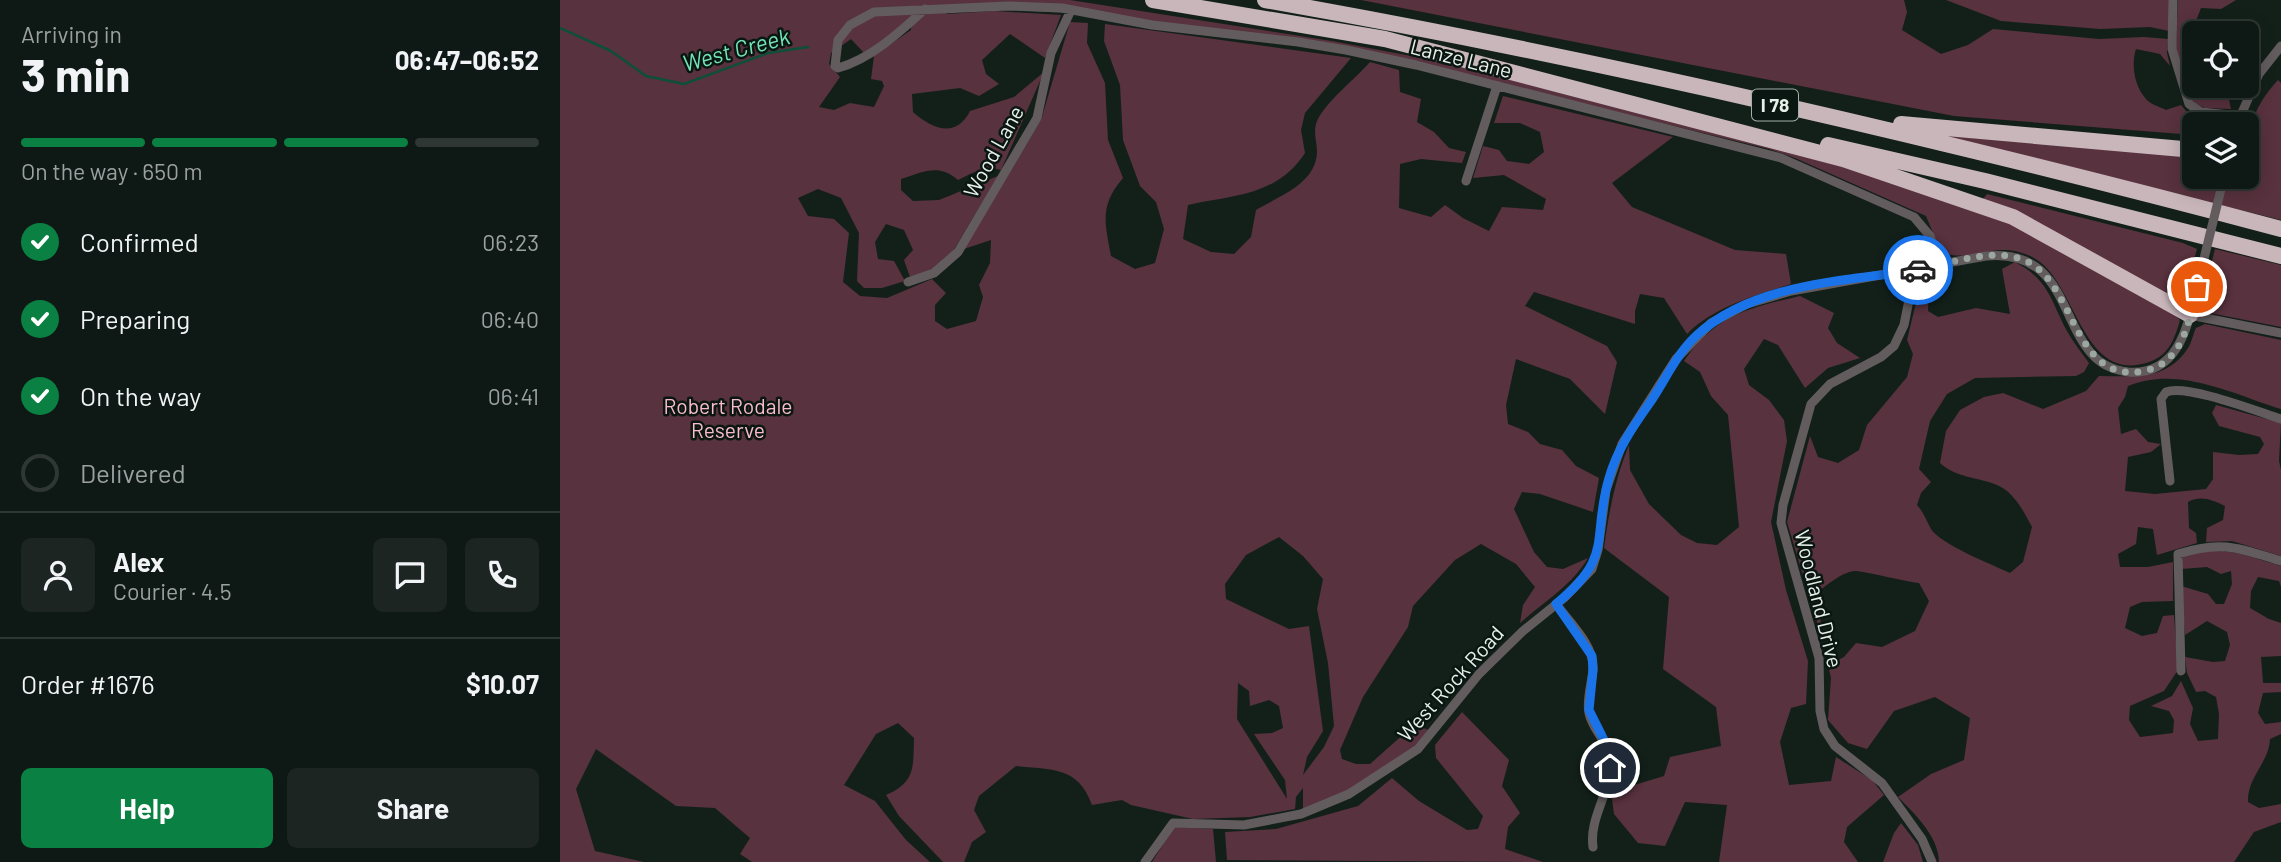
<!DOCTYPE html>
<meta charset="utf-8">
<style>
body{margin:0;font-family:Barlow,sans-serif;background:#1c2522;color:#f1f3f6;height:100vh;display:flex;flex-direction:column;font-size:26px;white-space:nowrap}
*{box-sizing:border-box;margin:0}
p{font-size:23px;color:#9ba0a0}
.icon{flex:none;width:38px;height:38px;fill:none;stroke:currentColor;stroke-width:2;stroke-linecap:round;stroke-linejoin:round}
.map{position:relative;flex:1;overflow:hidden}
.sheet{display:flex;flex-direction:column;background:#0e1814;width:560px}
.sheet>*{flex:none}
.fabs{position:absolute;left:1622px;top:21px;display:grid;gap:14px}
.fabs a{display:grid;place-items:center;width:77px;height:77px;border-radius:10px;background:#0e1814;box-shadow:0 4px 18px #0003,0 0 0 2px #2e3734;font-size:35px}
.pin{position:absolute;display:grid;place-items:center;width:60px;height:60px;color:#fff;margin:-30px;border:4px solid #fff;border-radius:50%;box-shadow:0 2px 7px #0007}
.courier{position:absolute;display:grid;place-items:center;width:70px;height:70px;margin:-35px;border:5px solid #1a73e8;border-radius:50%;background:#fff;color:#222;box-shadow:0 2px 9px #0007}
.overview em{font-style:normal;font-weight:700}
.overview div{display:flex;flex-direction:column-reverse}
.overview{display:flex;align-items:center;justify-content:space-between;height:119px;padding:0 21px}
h1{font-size:46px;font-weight:700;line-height:52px}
.bar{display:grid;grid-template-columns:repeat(4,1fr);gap:10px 7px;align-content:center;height:84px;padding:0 21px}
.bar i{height:9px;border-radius:5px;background:#2e3734}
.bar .selected{background:#0b8043}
.bar p{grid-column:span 4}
.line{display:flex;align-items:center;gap:18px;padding:0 21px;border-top:2px solid #2e3734}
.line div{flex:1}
.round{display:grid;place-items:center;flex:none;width:74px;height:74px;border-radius:10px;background:#1c2522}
ol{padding:0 21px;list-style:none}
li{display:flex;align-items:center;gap:21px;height:77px}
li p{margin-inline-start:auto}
li .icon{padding:7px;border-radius:50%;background:#0b8043;color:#fff;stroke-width:4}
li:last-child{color:#9ba0a0}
li i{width:38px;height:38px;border:4px solid #2e3734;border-radius:50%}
.primary-button{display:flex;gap:14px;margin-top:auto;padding:14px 21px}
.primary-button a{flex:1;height:80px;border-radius:10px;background:#0b8043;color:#fff;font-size:28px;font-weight:700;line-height:80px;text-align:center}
.primary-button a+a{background:#1c2522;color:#f1f3f6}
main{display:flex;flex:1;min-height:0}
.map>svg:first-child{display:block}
</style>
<main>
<section class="sheet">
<div class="overview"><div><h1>3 min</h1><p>Arriving in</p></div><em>06:47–06:52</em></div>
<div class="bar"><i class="selected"></i><i class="selected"></i><i class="selected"></i><i></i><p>On the way · 650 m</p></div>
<ol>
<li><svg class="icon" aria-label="check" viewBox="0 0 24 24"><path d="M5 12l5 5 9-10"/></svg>Confirmed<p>06:23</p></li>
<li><svg class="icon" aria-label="check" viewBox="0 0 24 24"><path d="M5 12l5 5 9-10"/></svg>Preparing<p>06:40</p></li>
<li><svg class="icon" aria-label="check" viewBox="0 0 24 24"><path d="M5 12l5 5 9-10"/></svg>On the way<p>06:41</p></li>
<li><i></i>Delivered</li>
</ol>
<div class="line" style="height:126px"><a class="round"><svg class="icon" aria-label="person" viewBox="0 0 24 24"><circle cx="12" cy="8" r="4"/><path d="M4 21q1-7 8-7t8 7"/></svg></a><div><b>Alex</b><p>Courier · 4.5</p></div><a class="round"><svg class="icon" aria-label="chat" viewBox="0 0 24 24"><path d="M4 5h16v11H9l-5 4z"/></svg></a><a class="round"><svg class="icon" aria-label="phone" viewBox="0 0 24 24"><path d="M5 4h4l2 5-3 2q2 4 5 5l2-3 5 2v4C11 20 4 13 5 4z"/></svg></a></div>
<div class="line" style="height:91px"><div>Order #1676</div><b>$10.07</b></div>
<div class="primary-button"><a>Help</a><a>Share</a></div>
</section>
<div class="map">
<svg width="1721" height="862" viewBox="0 0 1721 862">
<rect width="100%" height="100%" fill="#13201a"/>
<path fill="#58323e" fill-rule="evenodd" d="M0,0H510L772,41L872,60L1242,153L1436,215L1611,310L1620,320C1614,341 1608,357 1586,363C1521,382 1517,282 1474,258C1436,237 1411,265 1381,252L1366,216L1235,158L1209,149L817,54L508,13L435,9L391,10L386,14L435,11L501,15L485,58L450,34L422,60L426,74L439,84L419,96L400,88L352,94L353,112C372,129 396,139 410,111L454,97L484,72L441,170C425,165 412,173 398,180C379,163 363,172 341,179V190L353,201L379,200L438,176L390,256L375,269L350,277L344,260L353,250L344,230L326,224L315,242L318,259L334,261L345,281L322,288H304L297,281L299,233L281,198L258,189L238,198L248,216L274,219L289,233L283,282L300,296L327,298L372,279L386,293L375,305V321L387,329L416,321L423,297L419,285L430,263L431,240L404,249L481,120L510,22L528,23L527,43L545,83L548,140L563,178C539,206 545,223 551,256L575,269L595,263L604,229L596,202L580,186L563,140L560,85L544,41L545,24L791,58L745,113L741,130L745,153C717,196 674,195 628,205L623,239L651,252L674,254L691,237L696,210C719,196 756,184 757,152C757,140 752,131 758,119C767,101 796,78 810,62L839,70L840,92L861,99L857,122L874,132L889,148L906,152L902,163L861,159L840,164L839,208L871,217L885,205L903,218L929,231L942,207L983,210L986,199L944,175L913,178L923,146L939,150L947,161L969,164L984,152L980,132L960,123H934L943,96L1113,137L1052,183L1072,207L1175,250L1226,254L1231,284C1195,296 1155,306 1127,334L1104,298L1080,294L1075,311V324L974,292L965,306L1047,346L1057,362L1045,414L1010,379L956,359L946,405L948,424L968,432L980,444L1002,450L1016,466L1039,478L1033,512L980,494L962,492L954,509L974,552L987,567L1003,569L1028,558C1012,585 984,602 960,623L963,605L975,587L956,564L921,544L895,560L853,606L848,627L803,697L780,750L782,759L796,764H810L846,732L859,726L870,731C840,768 788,793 743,809V788L736,797L735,809L690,817L633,819L571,805L562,800L532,805C518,766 492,770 456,766L419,796L414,810L426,832L412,842L404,862H383L339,816L326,795C356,782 353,767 354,738L338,723L316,734L284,785L315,801L346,840L370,862H192L180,854L190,838L155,808L116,806L36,749L16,789L35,851L84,862H0ZM351,21V30L314,56L311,79L322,81L324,86L314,107L290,103L274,110L259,107L280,77L269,64L271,53L291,39L304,53ZM719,537L743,556L763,579L757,609L768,663L774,726L764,747L743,775L747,757L763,731L749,626L729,629L666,599L665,584L686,555ZM678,683L689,691L690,706L709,700L719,706L723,728L712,733L694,734L725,780L727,799L677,719Z
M801,0H1344L1347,12L1342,30L1381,54L1408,45L1433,29L1539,39L1584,37L1608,39L1607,53L1610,66L1600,54L1576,49C1571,64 1574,86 1586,99C1590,104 1600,107 1606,110L1621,105L1631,117L1663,124H1634V135L1394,116Z
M1386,0H1609V31L1590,27L1540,29L1441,21Z
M1618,0H1676L1661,9L1641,8L1626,47L1627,62H1634V86H1666L1671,109L1645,108L1632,102L1616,48Z
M1718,80L1721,83V220L1363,132L1413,138L1634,154V177H1687C1687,136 1689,111 1718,80Z
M1427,194L1623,243L1637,249L1626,289L1609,296L1423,199Z
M1655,249L1721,265V327L1645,312L1641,306L1642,300Z
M1455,262C1489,280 1490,299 1507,331C1513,342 1522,353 1529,363L1524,372L1516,376L1415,378L1387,394L1370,421L1359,469L1371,482L1361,493L1357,505C1364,513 1366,520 1371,529C1380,544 1433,565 1450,573L1463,562L1472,527C1464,512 1454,492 1437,485C1417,477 1397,478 1380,463L1386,431L1400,410L1424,397L1443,393L1483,409L1526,391L1539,376C1574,376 1607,381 1628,348C1632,342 1633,334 1636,328L1645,324L1721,340V409C1673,394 1618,365 1568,386L1565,397L1558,408L1561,434L1576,429L1588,442L1601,444L1591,452L1568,457L1565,491L1595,494L1646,489L1653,479V452L1679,455L1698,454L1704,444L1700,437L1659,426L1652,413L1656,405L1721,423L1719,461L1721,470V556L1672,541L1646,542L1647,528L1663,520L1665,506C1652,500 1641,495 1628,502L1629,528L1636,533L1637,543L1597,555L1593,529L1578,527L1576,544L1558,554L1560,567H1588L1613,562V601L1582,602L1570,607L1565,628L1582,636L1597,633L1603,616L1614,615L1618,670L1604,691L1570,706L1569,720L1580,737L1613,733L1614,720L1609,711L1591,706L1612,696L1621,681L1633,708L1630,724L1638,741L1658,739L1659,714L1656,697L1645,691L1636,692L1627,673L1625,657L1653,662L1665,661L1670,645L1667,632L1647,621L1625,635L1621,586L1648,594L1656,604H1664L1672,584L1671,571L1661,574L1647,567L1621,569L1623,557C1662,544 1684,555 1721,566V587L1719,581L1698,577L1691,591L1690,608L1709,619L1721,623V656L1701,657L1703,683H1721V692L1703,693L1698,713L1705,724L1721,722V734L1710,739C1709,763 1687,777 1688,802L1699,808L1721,804V822L1694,832L1674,862H1379C1379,837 1355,814 1338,797L1371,774L1404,760L1410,718L1375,697L1334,711L1307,749L1288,743L1268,720L1271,678L1268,665L1284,657L1296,643L1322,647L1355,631L1369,601L1359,583C1347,582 1300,570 1294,571C1281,573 1270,583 1260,590L1261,635L1227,522L1250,436L1258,457L1278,463L1299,450L1307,425L1347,377L1353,354L1347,340L1361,282H1369L1368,311L1378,317L1416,308L1450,314L1442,269Z
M1240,296L1274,313L1268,328L1277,343L1300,358L1268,368L1245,388L1218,345L1204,339L1184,369L1189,385L1209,400L1224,420L1227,441L1211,522L1226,590L1248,661L1246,704L1231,708L1220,742L1229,785L1271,781L1276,757L1312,780L1324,795L1287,827L1284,842L1298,862H1159L1167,805L1125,802L1105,846L1078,843L1054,814L1051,792L1104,776L1110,757L1161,746L1156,707L1103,669L1109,597L1044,548C1049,512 1055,479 1069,445L1070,470L1089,504L1121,535L1137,543L1157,545L1179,527L1168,415L1151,396L1140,372L1124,361C1155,315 1189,308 1240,296Z
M902,712L949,760L942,786L960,813L948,827L945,849L983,862L667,860L665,832L716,829L798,806L832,778L859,801L907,830L918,829L923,816L876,758L875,745Z
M1341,823L1358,845L1363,862H1323L1334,833Z
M614,827L653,829L656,862H592Z"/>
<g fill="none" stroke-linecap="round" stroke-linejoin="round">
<path stroke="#0d4f39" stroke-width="2.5" d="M0,28L51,51L86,76L124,84L208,53L248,47"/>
<path stroke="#635c5e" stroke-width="9" d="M1613,0L1612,49L1629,104L1641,112L1679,116
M365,9C341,31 311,59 278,68L275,66L278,40L290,25L314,12L448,6L502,8L592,25L738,42L786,50L856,65L1221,158L1354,217L1370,236L1380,266
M1677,124L1699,74L1721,46
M906,181L937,86
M1355,270L1344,325L1334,346L1321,357L1270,384L1251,404L1223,505L1221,523L1259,658L1260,711L1264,729L1275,746L1322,783L1362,839L1372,862
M348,282L374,273L398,252L477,118L491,53L511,10
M1630,315L1721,333
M1610,481L1601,399L1606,392C1627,384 1696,411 1721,419
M996,604C1009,622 1035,646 1033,669C1032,683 1026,700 1029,713C1033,733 1052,742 1050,768C1049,795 1029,819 1033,847
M1621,671L1618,554C1662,540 1679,548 1721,561
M585,862L613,823L684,825L741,814L789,794L858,749L919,674L963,631L1004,598L1032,569L1038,550L1046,490L1062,444L1116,359L1151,323L1187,304L1231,291L1426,256C1446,254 1465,257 1481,271C1505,293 1510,329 1531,353C1540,364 1553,370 1568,372C1619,376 1628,325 1637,287"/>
<path stroke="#c8b6bb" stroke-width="16" d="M593,0L825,39L1283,159L1453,217L1630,315
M705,0C1047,60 1385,140 1721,229
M1341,124L1634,150
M1268,145L1425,181L1721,256"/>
<path stroke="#635c5e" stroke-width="9" d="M1637,287L1664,177"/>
</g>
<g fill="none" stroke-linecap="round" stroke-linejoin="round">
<path stroke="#9da7a2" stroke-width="7" stroke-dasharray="0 12.6" d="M1358,270C1392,264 1435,245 1468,262C1516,286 1514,385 1584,371C1624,363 1629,320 1637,287"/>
<path stroke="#1a73e8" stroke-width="9" d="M1050,768L1047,746L1029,710L1033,670L1032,656L996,604C1055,556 1031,540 1049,478C1057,450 1072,428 1089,404C1105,381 1116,354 1137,335C1194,283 1286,281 1358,270"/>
</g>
<g text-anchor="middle" stroke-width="5" stroke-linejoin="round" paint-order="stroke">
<rect fill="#0a1611" stroke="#a5aeaa" stroke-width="2" x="1192" y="89.5" width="46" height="31" rx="5"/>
<g font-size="19" font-weight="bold" fill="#e7efeb">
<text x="1215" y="112">I 78</text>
</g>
<g font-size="21" fill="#e7efeb" stroke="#0a1611">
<text transform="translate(901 59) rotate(14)" y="7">Lanze Lane</text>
<text transform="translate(434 152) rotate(-61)" y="7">Wood Lane</text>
<text transform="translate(1258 599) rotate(76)" y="7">Woodland Drive</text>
<text transform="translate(891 684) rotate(-48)" y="7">West Rock Road</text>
</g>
<g font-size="21" fill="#fabccd" stroke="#0a1611">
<text x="168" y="414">Robert Rodale<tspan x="168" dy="24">Reserve</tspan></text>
</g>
<g font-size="23" font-style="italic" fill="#72e3b5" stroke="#0a1611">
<text transform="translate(176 50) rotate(-15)" y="8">West Creek</text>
</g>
</g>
</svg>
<div class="fabs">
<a><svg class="icon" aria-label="locate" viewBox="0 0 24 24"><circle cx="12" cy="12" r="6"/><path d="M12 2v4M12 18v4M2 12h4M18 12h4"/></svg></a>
<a><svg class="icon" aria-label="layers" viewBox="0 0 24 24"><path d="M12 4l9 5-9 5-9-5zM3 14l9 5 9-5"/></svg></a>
</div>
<div class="pin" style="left:1637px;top:287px;background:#ea580c"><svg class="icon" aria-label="bag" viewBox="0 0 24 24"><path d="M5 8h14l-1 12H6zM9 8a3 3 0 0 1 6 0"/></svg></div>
<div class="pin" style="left:1050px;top:768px;background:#1f2937"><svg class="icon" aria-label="home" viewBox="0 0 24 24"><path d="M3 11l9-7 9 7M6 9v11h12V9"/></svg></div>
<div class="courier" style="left:1358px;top:270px"><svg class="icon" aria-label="car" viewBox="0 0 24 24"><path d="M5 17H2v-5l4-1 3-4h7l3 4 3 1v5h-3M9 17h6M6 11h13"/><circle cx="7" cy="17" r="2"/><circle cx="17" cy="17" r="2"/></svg></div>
</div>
</main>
